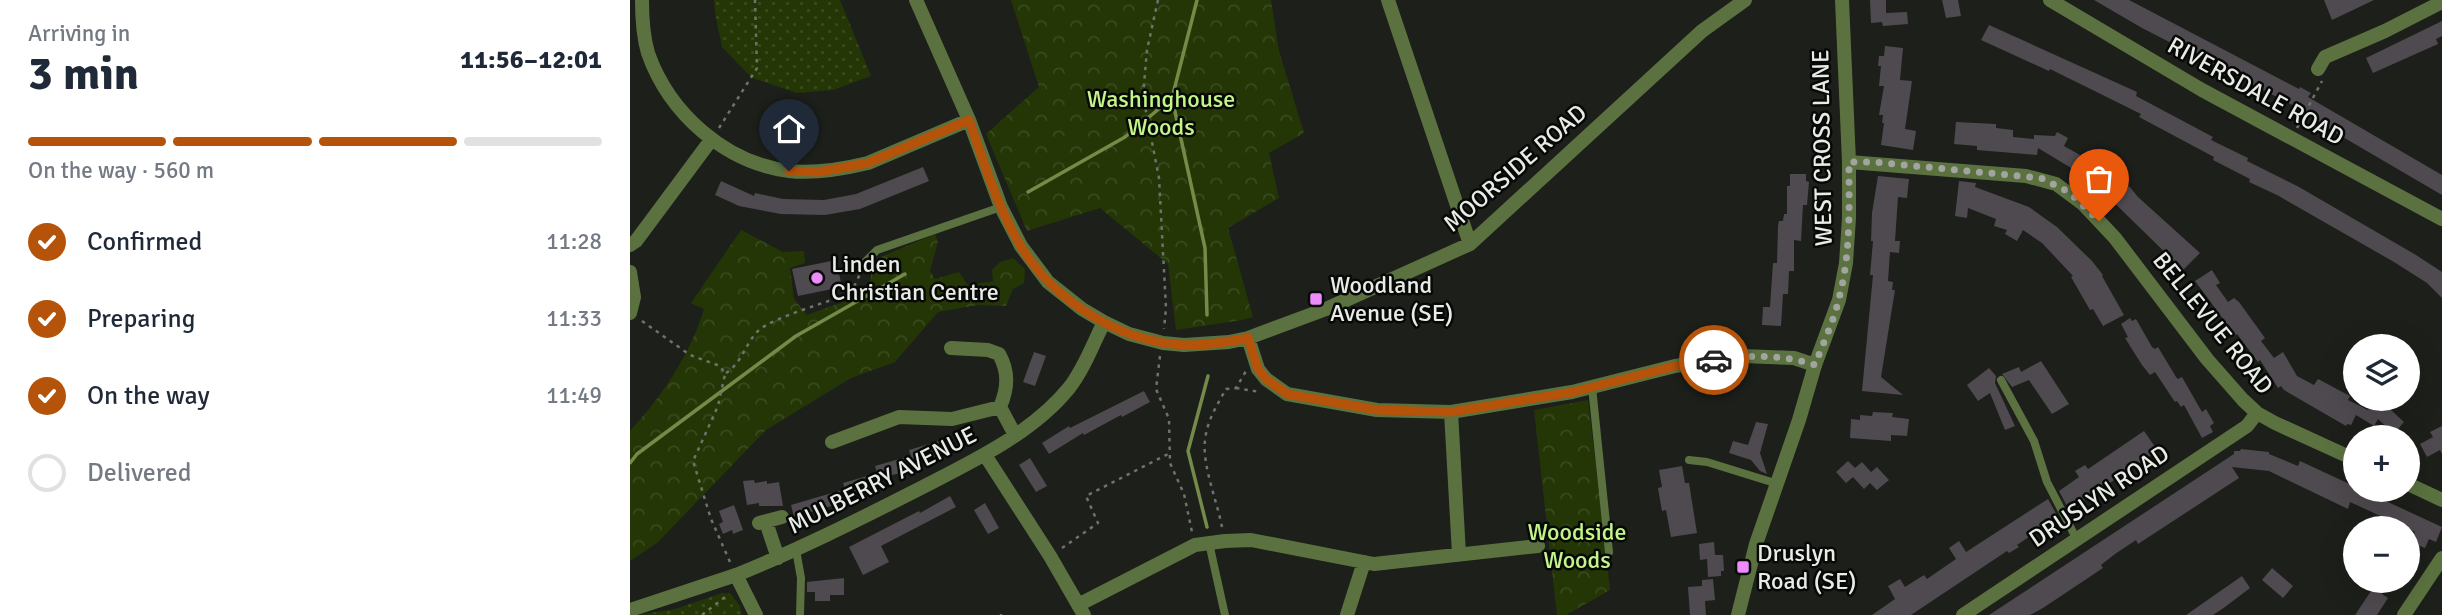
<!DOCTYPE html>
<meta charset="utf-8">
<style>
body{margin:0;font-family:Signika,sans-serif;background:#f6f6f7;color:#1f2937;height:100vh;display:flex;flex-direction:column;font-size:26px;white-space:nowrap}
*{box-sizing:border-box;margin:0}
p{font-size:23px;color:#747a83}
.icon{flex:none;width:38px;height:38px;fill:none;stroke:currentColor;stroke-width:2;stroke-linecap:round;stroke-linejoin:round}
.map{position:relative;flex:1;overflow:hidden}
.details{display:flex;flex-direction:column;background:#fff;width:630px}
.details>*{flex:none}
.fabs{position:absolute;left:1713px;top:334px;display:grid;gap:14px}
.fabs a{display:grid;place-items:center;width:77px;height:77px;border-radius:50%;background:#fff;box-shadow:0 7px 28px #0002;font-size:35px}
.pin{position:absolute;display:grid;place-items:center;width:60px;height:60px;color:#fff;margin:-72px -30px;border-radius:50% 50% 50% 0;rotate:-45deg;box-shadow:0 0 7px #0007}
.pin .icon{rotate:45deg}
.courier{position:absolute;display:grid;place-items:center;width:70px;height:70px;margin:-35px;border:5px solid #b45309;border-radius:50%;background:#fff;color:#222;box-shadow:0 2px 9px #0007}
.head em{font-style:normal;font-weight:700}
.head div{display:flex;flex-direction:column-reverse}
.head{display:flex;align-items:center;justify-content:space-between;height:119px;padding:0 28px}
h1{font-size:46px;font-weight:700;line-height:52px}
.bar{display:grid;grid-template-columns:repeat(4,1fr);gap:10px 7px;align-content:center;height:84px;padding:0 28px}
.bar i{height:9px;border-radius:5px;background:#e0e1e3}
.bar .selected{background:#b45309}
.bar p{grid-column:span 4}
ol{padding:0 28px;list-style:none}
li{display:flex;align-items:center;gap:21px;height:77px}
li p{margin-inline-start:auto}
li .icon{padding:7px;border-radius:50%;background:#b45309;color:#fff;stroke-width:4}
li:last-child{color:#747a83}
li i{width:38px;height:38px;border:4px solid #e0e1e3;border-radius:50%}
main{display:flex;flex:1;min-height:0}
.map>svg:first-child{display:block}
</style>
<main>
<section class="details">
<div class="head"><div><h1>3 min</h1><p>Arriving in</p></div><em>11:56–12:01</em></div>
<div class="bar"><i class="selected"></i><i class="selected"></i><i class="selected"></i><i></i><p>On the way · 560 m</p></div>
<ol>
<li><svg class="icon" aria-label="check" viewBox="0 0 24 24"><path d="M5 12l5 5 9-10"/></svg>Confirmed<p>11:28</p></li>
<li><svg class="icon" aria-label="check" viewBox="0 0 24 24"><path d="M5 12l5 5 9-10"/></svg>Preparing<p>11:33</p></li>
<li><svg class="icon" aria-label="check" viewBox="0 0 24 24"><path d="M5 12l5 5 9-10"/></svg>On the way<p>11:49</p></li>
<li><i></i>Delivered</li>
</ol>
</section>
<div class="map">
<svg width="1812" height="615" viewBox="0 0 1812 615">
<defs>
<pattern id="grass-dots" width="8" height="8" patternUnits="userSpaceOnUse" patternTransform="scale(1.75)"><rect width="8" height="8" fill="#243606"/><path d="M2 2h.1M6 6h.1" fill="none" stroke="#394a1e" stroke-width="1.8" stroke-linecap="round"/></pattern>
<pattern id="forest-crowns" width="20" height="18" patternUnits="userSpaceOnUse" patternTransform="scale(1.75)"><rect width="20" height="18" fill="#243606"/><path d="M2 6a3 3 0 1 1 6 0M12 15a3 3 0 1 1 6 0" fill="none" stroke="#394a1e"/></pattern>
</defs>
<rect width="100%" height="100%" fill="#1c1f1a"/>
<path fill="url(#grass-dots)" d="M84,0H210L241,76L203,90L167,93L122,78L92,47L85,13Z
M92,593L101,594L110,606L112,615H8L45,609Z"/>
<path fill="url(#forest-crowns)" d="M381,0H641L649,51L674,133L639,153L649,198L598,228L623,317L612,320L546,330L538,264L470,208L397,231L356,134L409,87Z
M111,230L153,252L174,251L175,263L160,268L164,299L177,315L232,295L241,278V261L305,234L308,242L300,271L305,279L329,272L341,290L349,283L363,282L362,270L370,262L383,258L395,269L394,283L383,289L376,306L348,305L308,312L265,362L221,378L136,430L27,543L0,561V431C32,396 60,355 74,309L61,303Z
M958,400L980,590L936,615H927L904,410Z"/>
<g fill="none" stroke-linecap="round" stroke-linejoin="round">
<path stroke="#738a48" stroke-width="3.5" d="M567,0L542,98L575,248L577,315
M398,192L495,137L542,98
M0,463L7,454L166,336L275,274
M577,527L558,451L578,376"/>
</g>
<path fill="#4f4a4f" d="M1240,0H1256V13L1277,12L1278,24L1253,26L1252,22L1241,23Z
M1312,0H1328L1331,16L1316,18Z
M1464,0H1499L1669,89L1670,87L1681,93L1678,97L1812,175V195L1682,119L1684,116L1512,28Z
M1694,0H1744L1702,20Z
M1812,21V36L1806,39L1808,44L1743,73L1736,58Z
M1359,25L1507,92L1506,96L1583,137L1581,140L1618,158L1617,161L1669,187L1786,255L1812,272V298L1797,283L1764,262L1647,195L1619,182L1620,179L1583,160L1584,157L1509,117L1511,114L1420,69L1419,71L1351,40Z
M1255,46L1273,48L1270,80L1282,81L1275,129L1286,131L1283,150L1251,145L1254,123H1252L1253,115H1249L1254,86H1249L1251,66H1248L1249,56H1254Z
M1326,122L1366,124V128L1383,130V137L1404,139V135L1425,136L1427,132L1438,138L1434,146L1475,169L1495,190L1499,186L1508,197L1570,253L1553,270L1461,180L1408,148L1407,155L1347,150V146L1324,144Z
M293,167L299,181L230,209L195,215L151,214L109,206L85,195L91,181L124,196L125,193L153,199L194,200L226,194Z
M1160,174H1176V181L1179,182L1177,205H1173L1171,241L1164,240V271H1159L1158,294H1153L1151,326L1132,325L1133,307H1140L1143,263H1147L1148,226L1149,221H1153L1154,214H1157V186H1160Z
M1248,176L1279,179L1277,198L1268,197L1265,241H1270L1269,253L1260,252L1258,281L1263,282L1262,290H1265L1251,377L1273,395L1232,391L1243,275H1240L1243,241H1241L1242,213Z
M1329,181L1346,183L1345,187L1399,207L1427,227L1462,261L1473,275L1472,276L1494,315L1473,326L1463,309L1460,310L1441,277L1443,276L1412,243L1393,230L1387,241L1375,234L1377,230L1364,226L1366,219L1338,208L1337,218L1325,216Z
M206,260L212,287L168,296L162,269Z
M1582,270L1590,283L1586,285L1598,302L1604,298L1609,302L1635,338L1631,341L1644,358L1653,352L1667,376L1684,385L1688,379L1720,396L1718,400L1738,410L1745,399H1749L1774,422L1764,434L1748,419L1744,426L1726,415L1721,425L1717,424L1716,426L1654,390L1651,386L1648,388L1630,360L1628,362L1607,334L1605,335L1565,281Z
M1500,318L1502,321L1506,319L1522,347L1525,349L1528,347L1546,377L1548,379L1552,377L1572,412L1576,409L1584,423L1580,426L1583,432L1572,438L1554,405L1551,407L1547,401L1545,402L1525,372L1520,375L1512,365L1495,338L1498,337L1491,324Z
M404,352L416,356L405,386L393,382Z
M1411,361L1439,404L1422,414L1399,380L1382,387L1372,374L1389,367L1391,372Z
M1359,368L1366,376L1365,383L1385,426L1375,430L1360,393L1348,401L1337,385Z
M514,391L520,402L492,417L491,415L454,435L453,433L419,454L412,443L439,426L440,428Z
M1243,412L1263,413L1262,417L1279,419L1277,436L1261,435V441L1220,438L1221,419L1230,420V415L1242,416Z
M1126,422L1138,424L1130,453L1137,474L1130,471L1121,460L1099,453L1103,441L1118,445Z
M1812,426V454L1810,450L1797,457L1790,444L1803,437L1800,432Z
M1514,431L1528,451L1439,510L1429,491L1449,477L1445,471L1455,465L1458,469Z
M309,441L313,454L283,463L279,450Z
M1611,449L1639,452V454L1668,466L1670,461L1726,487V490H1732L1812,527L1806,542L1799,539L1795,548L1780,542L1785,532L1720,502L1718,509L1639,471L1602,467L1609,478L1508,544L1506,540L1485,554L1471,565L1473,568L1413,608L1400,615H1359L1604,454V451H1610Z
M276,457L280,470L249,479L245,466Z
M400,458L417,486L406,492L389,465Z
M1218,461L1225,468L1232,462L1241,472L1247,467L1259,480L1247,490L1240,483L1234,489L1223,477L1216,483L1206,472Z
M1052,466L1055,483H1059L1067,533L1041,537L1036,510L1032,511L1028,488L1032,487L1029,470Z
M244,474L247,486L217,496L213,483Z
M124,480L125,483L137,481V484L149,482L153,506H129V503L117,505L113,481Z
M212,490L215,502L164,517L161,505Z
M320,496L326,507L251,546L259,562L233,575L219,547L289,511L290,513Z
M1418,499L1428,517L1387,545L1389,547L1379,553L1377,551L1281,615H1242L1265,599L1258,586L1270,579L1275,587L1294,575L1297,579L1326,559L1319,548L1329,541L1336,552Z
M355,503L369,528L358,534L344,510Z
M104,505L113,530L103,534L102,530L93,534L89,524L93,522L89,511Z
M1084,542L1085,555H1093L1094,571H1091V576L1078,577L1077,559L1070,560L1069,544Z
M1642,568L1663,586L1653,598L1632,580Z
M1612,576L1620,588L1595,607L1583,615H1556Z
M214,578V595H200V601H185V592H177V582Z
M1083,579L1085,600L1075,601L1076,615H1060L1058,587L1072,586V580Z
M1743,588L1758,598L1747,615H1725Z"/>
<g fill="none" stroke-linecap="round" stroke-linejoin="round">
<path stroke="#70726e" stroke-width="2.5" stroke-dasharray="3.5 5" stroke-linecap="butt" d="M528,0L517,50L513,96L529,178L536,308L534,329
M89,128L127,68L125,0
M1667,128L1692,81
M12,321L60,355L90,366L95,374L88,406L63,461L81,519L100,562
M530,356L526,389L539,419L540,463L554,494L562,532
M96,373C113,362 115,343 129,330C142,318 201,301 221,293L230,274
M606,388L630,392
M592,527C587,501 572,465 575,440C577,421 587,405 596,389L606,388L616,371
M432,548L468,523L456,496L540,453
M371,614V615
M72,615L99,594"/>
<path stroke="#5b7240" stroke-width="8" d="M233,264L247,250L371,207
M1371,380L1404,441L1417,482L1446,538
M962,387L979,552
M1059,460L1077,462L1148,484
M579,543L595,615
M166,550L171,578L170,615"/>
<path stroke="#5b7240" stroke-width="14" d="M12,0C12,17 13,36 18,53C39,113 95,163 159,171C185,174 213,169 238,163L339,120
M286,0L339,120L371,207L391,246L418,282L452,309L474,322L499,334L533,343L554,345L599,342L618,338L696,309L840,244L1072,31L1115,0
M758,0L840,244
M1420,0L1572,90L1812,219
M1688,69L1695,57L1755,31L1812,2
M1219,162L1396,176L1426,184L1453,204L1485,238L1577,359L1613,400L1627,413L1645,423L1726,460
M0,245L6,241L81,140
M0,272L4,297L0,313
M618,338L628,369L636,379L657,394L747,410L821,412L942,392L1045,366L1113,356L1164,358L1185,365
M321,348L358,350L369,354C379,372 378,388 370,407L385,435
M821,412L829,554
M202,442L269,417L322,419L370,407
M355,455L420,556L454,615
M1778,484L1812,500
M136,522L148,558
M129,523L152,517
M106,575C168,550 226,521 285,491C337,464 401,435 439,388C454,369 463,344 474,322
M448,605L565,545L595,541L621,540L744,564L908,546
M717,615L734,562
M1333,615L1617,426L1627,413
M1774,615L1812,558"/>
<path stroke="#5b7240" stroke-width="14" d="M0,610L106,575L126,615
M1108,615L1126,544L1169,420L1185,365L1209,300L1216,263L1219,218V162L1212,0"/>
</g>
<g fill="none" stroke-linecap="round" stroke-linejoin="round">
<path stroke="#a1a49f" stroke-width="7" stroke-dasharray="0 12.6" d="M1084,360C1119,355 1151,354 1185,365C1193,343 1204,321 1209,298C1221,253 1219,207 1219,162H1243L1411,178L1439,192L1469,221"/>
<path stroke="#b45309" stroke-width="9" d="M159,171L189,172L238,163L339,120C354,162 367,206 390,245C423,300 489,342 554,345C575,346 597,342 618,338L628,369L636,379L657,394L747,410L821,412L943,392L1045,366L1084,360"/>
</g>
<g fill="#ec8cfa" stroke="#070907" stroke-width="2.5">
<circle cx="187" cy="278" r="7"/>
<rect x="679" y="292" width="14" height="14" rx="3.5"/>
<rect x="1106" y="560" width="14" height="14" rx="3.5"/>
</g>
<g text-anchor="middle" stroke-width="5" stroke-linejoin="round" paint-order="stroke">
<g font-size="24" fill="#e9ebe7" stroke="#070907">
<text transform="translate(1626 91) rotate(29)" y="8">RIVERSDALE ROAD</text>
<text transform="translate(1192 148) rotate(-91)" y="8">WEST CROSS LANE</text>
<text transform="translate(885 168) rotate(-41)" y="8">MOORSIDE ROAD</text>
<text transform="translate(1583 323) rotate(51)" y="8">BELLEVUE ROAD</text>
<text transform="translate(252 480) rotate(-27)" y="8">MULBERRY AVENUE</text>
<text transform="translate(1469 496) rotate(-34)" y="8">DRUSLYN ROAD</text>
</g>
<g font-size="24" fill="#c4f589" stroke="#070907">
<text x="531" y="107">Washinghouse<tspan x="531" dy="28">Woods</tspan></text>
<text x="947" y="540">Woodside<tspan x="947" dy="28">Woods</tspan></text>
</g>
<g font-size="24" fill="#e9ebe7" stroke="#070907" text-anchor="start">
<text x="201" y="272">Linden<tspan x="201" dy="28">Christian Centre</tspan></text>
<text x="700" y="293">Woodland<tspan x="700" dy="28">Avenue (SE)</tspan></text>
<text x="1127" y="561">Druslyn<tspan x="1127" dy="28">Road (SE)</tspan></text>
</g>
</g>
</svg>
<div class="fabs">
<a><svg class="icon" aria-label="layers" viewBox="0 0 24 24"><path d="M12 4l9 5-9 5-9-5zM3 14l9 5 9-5"/></svg></a>
<a>+</a>
<a>−</a>
</div>
<div class="pin" style="left:1469px;top:221px;background:#ea580c"><svg class="icon" aria-label="bag" viewBox="0 0 24 24"><path d="M5 8h14l-1 12H6zM9 8a3 3 0 0 1 6 0"/></svg></div>
<div class="pin" style="left:159px;top:171px;background:#1f2937"><svg class="icon" aria-label="home" viewBox="0 0 24 24"><path d="M3 11l9-7 9 7M6 9v11h12V9"/></svg></div>
<div class="courier" style="left:1084px;top:360px"><svg class="icon" aria-label="car" viewBox="0 0 24 24"><path d="M5 17H2v-5l4-1 3-4h7l3 4 3 1v5h-3M9 17h6M6 11h13"/><circle cx="7" cy="17" r="2"/><circle cx="17" cy="17" r="2"/></svg></div>
</div>
</main>
